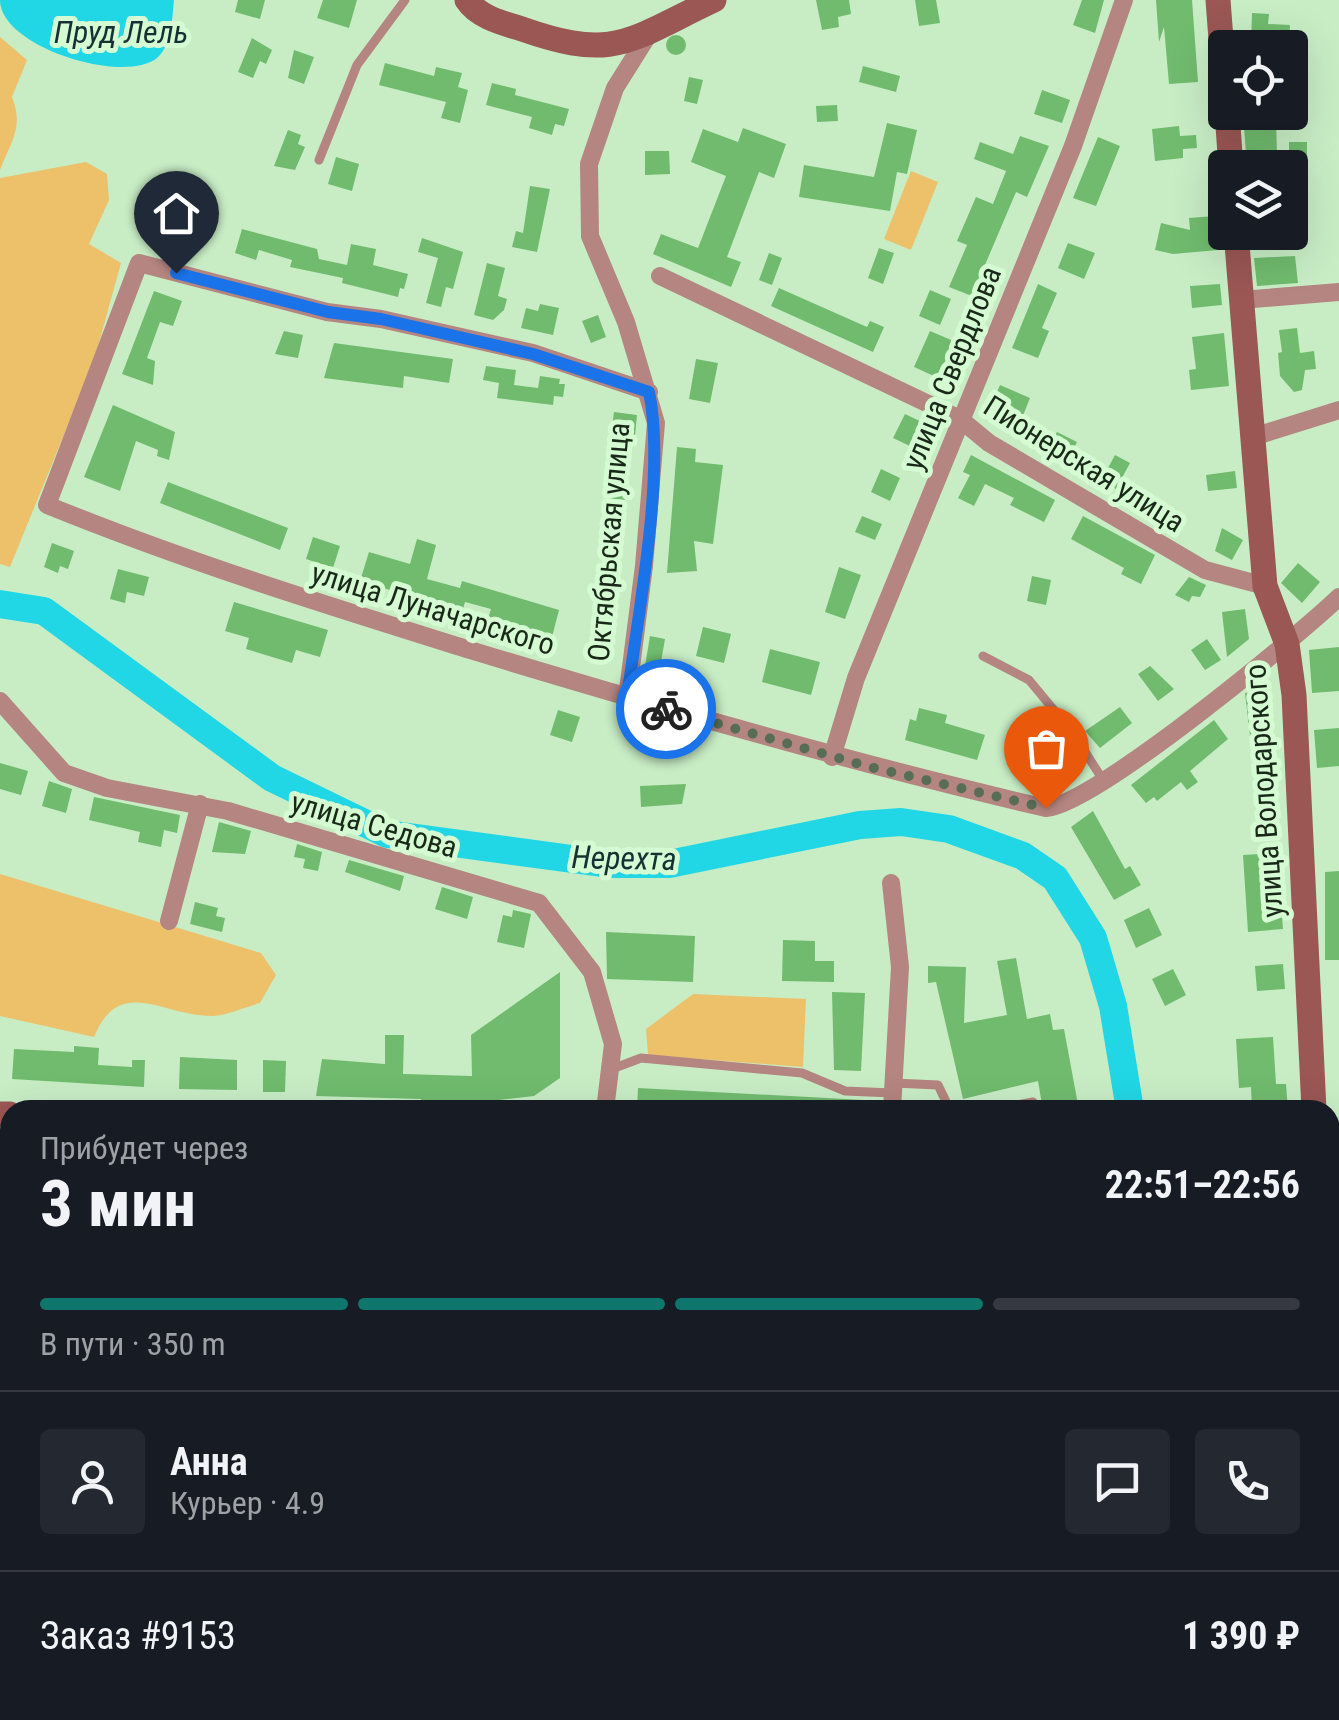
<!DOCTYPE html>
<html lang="ru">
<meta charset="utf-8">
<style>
body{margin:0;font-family:"Roboto Condensed",sans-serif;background:#242831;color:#f1f3f6;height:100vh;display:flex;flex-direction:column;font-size:38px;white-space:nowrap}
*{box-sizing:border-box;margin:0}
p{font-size:32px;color:#9ea1a6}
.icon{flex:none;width:55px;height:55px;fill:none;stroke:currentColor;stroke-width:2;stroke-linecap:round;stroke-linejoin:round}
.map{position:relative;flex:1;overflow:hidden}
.side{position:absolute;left:0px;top:1100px;width:1340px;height:620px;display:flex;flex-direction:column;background:#171b24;border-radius:30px 30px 0 0;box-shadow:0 10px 40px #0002}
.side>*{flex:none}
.tools{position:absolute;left:1208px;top:30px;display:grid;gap:20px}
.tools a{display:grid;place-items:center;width:100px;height:100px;border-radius:10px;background:#171b24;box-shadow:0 10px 40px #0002;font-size:50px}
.pin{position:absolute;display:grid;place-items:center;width:85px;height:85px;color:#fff;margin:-102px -42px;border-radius:50% 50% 50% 0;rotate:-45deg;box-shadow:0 0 10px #0007}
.pin .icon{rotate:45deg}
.courier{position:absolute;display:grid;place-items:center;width:100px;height:100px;margin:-50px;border:8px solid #1a73e8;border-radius:50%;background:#fff;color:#222;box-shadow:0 2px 12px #0007}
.head em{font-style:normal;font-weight:700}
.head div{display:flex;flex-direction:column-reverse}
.head{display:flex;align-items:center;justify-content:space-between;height:170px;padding:0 40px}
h1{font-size:65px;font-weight:700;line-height:75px}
.bar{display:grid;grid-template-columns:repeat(4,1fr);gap:15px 10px;align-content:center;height:120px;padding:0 40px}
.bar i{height:12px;border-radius:8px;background:#363941}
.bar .selected{background:#0f766e}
.bar p{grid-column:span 4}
.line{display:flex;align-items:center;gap:25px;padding:0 40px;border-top:2px solid #363941}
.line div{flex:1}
.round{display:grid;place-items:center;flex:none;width:105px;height:105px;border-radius:10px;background:#242831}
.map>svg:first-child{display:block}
</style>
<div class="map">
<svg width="1339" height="1720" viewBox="0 0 1339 1720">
<rect width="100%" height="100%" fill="#c8edc5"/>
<path fill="#ecc16a" d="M0,37L27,60L12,97C24,128 11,141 0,170Z
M86,162L107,174L109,200L89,244L121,263L94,361L10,567L0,564V178Z
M911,171L938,182L911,250L884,239Z
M0,874L261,953L276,975L260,1003C245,1007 228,1015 213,1016C163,1017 120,974 94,1037L0,1016Z
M693,994L806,999L803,1067L648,1055L646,1029Z"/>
<path fill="#cd9d30" d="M913,1710H1045L1040,1720H907Z"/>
<path fill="#22d7e5" d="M0,0H174C172,19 172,45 157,58C124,85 0,47 0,0Z"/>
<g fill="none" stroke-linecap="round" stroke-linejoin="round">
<path stroke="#22d7e5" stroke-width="28" d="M0,604L44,611L272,778L387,834L609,864H669L860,825L901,822L949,829L1023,856L1055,878L1093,938L1113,1006L1130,1110
M1040,1720L1045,1710"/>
</g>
<path fill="#70bb6e" d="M238,0H265L260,19L235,12Z
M323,0H357L349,28L317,18Z
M816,0H849L851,14L838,17L839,27L822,30Z
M915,0H936L940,23L919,26Z
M1082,0H1104L1095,33L1073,25Z
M1156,0H1192L1198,82L1169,84L1164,27L1159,42Z
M1252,13L1269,14L1268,24L1290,25L1289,48L1251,47Z
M666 45a10 10 0 1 1 20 0a10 10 0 1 1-20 0Z
M252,38L272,50L266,64L260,61L253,78L238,72Z
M294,50L314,57L304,84L288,78Z
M385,63L434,76L436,67L462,73L458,87L468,90L460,123L441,118L446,102L379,85Z
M863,66L900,76L896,92L859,82Z
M689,77L703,80L697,104L684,101Z
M492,83L516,89L515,95L569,109L564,126L555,124L552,135L529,128L532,117L486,105Z
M1042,90L1070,100L1062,123L1034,114Z
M837,105L838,121L817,122L816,106Z
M1258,112V121L1276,120L1277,153L1246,154L1243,113Z
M887,123L917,130L907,174L897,172L890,211L799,197L804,165L874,177Z
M1179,126L1180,136L1196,135L1197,148L1183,149V158L1155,161L1152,129Z
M743,128L786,144L774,178L759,172L727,257L741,262L731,287L653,254L661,234L698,248L726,176L691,162L703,129L738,142Z
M288,130L301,135L298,144L305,147L295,170L274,166Z
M1020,136L1049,146L1027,197L1016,192L982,272L992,276L982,300L949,287L967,245L957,241L976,197L993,204L1006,171L974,159L980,142L1013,154Z
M1098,137L1120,146L1096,206L1073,198Z
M1289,142H1307V164H1289Z
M645,151H669L670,174L645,175Z
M336,157L359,164L352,191L328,184Z
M530,186L550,189L537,252L512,247L516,231L523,233Z
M1215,216L1218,250L1173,254L1155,250L1161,223L1190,230L1189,218Z
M183,219L205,224L200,245L178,239Z
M242,229L317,249L319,259L347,265L351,244L376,249L373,265L408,274L404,289L400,288L398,297L342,283L343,278L290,267L292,260L259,250L256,260L235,253Z
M422,238L463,252L453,289L446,287L441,307L426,303L438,258L418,252Z
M1068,243L1095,253L1084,279L1058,268Z
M879,248L894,253L883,284L868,278Z
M769,253L782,258L772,285L759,280Z
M1295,256L1298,283L1257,286L1254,258Z
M487,263L505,268L498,296L507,299L504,310L493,320L474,315Z
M1038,284L1057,293L1042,328L1049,331L1038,358L1012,348Z
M1220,284L1222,305L1192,308L1190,286Z
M779,288L867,327L870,321L884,327L873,352L771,306Z
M930,290L951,299L940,325L919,316Z
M154,291L182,301L173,326L160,322L147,358L155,361L153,385L122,374Z
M540,304L559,308L553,335L521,328L526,308L538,311Z
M598,315L606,337L591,343L582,321Z
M1297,328L1300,353L1314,351L1316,369L1305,370L1302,390L1294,392L1280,376L1278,353L1282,352L1279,330Z
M284,331L303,335L298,358L275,354Z
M930,331L963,345L947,382L914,367Z
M1224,333L1229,386L1191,390L1189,370L1196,369L1192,337Z
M334,343L453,359L449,383L404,376L403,388L324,378Z
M696,359L718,363L710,403L689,399Z
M486,366L516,370L514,385L538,388L540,376L560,379L559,384H565L563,397L554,396L553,405L497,398L499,383L483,380Z
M1000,385L1030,398L1018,428L987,415Z
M113,405L175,432L169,460L157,456L158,450L136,441L120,491L84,477Z
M614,412L637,415L635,436L611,434Z
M905,414L926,424L914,448L893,438Z
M1057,432L1077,442L1070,456L1050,446Z
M677,447L696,449L695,462L723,465L713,544L694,541L697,571L667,573Z
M971,455L1055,500L1044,522L1010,505L1014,498L985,484L974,506L958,498L970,475L963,472Z
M1115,455L1130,463L1116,489L1101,481Z
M609,468L628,470L625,500L606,498Z
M881,469L900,478L890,501L871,492Z
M1235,471L1237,488L1208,491L1206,475Z
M168,482L288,528L280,550L160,503Z
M862,516L882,524L875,540L855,532Z
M1083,516L1155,555L1141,584L1121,574L1124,568L1071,539Z
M1222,528L1243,540L1232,560L1215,551Z
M313,537L340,546L333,568L306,559Z
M417,539L436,545L427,579L460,588L462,581L559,610L552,637L488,619L491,609L465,602L462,612L360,581L369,552L410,564Z
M52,543L74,551L68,569L60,566L58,573L44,567Z
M1298,563L1320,582L1302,603L1281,583Z
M839,567L861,575L845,619L825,612Z
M118,569L149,577L144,596L127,592L125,603L110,599Z
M1032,576L1051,580L1046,605L1027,601Z
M1189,577L1206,585L1200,597L1192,596L1189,602L1175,595Z
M234,602L328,630L320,657L296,650L292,663L246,649L249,638L225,631Z
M1245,609L1249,639L1227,657L1222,612Z
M703,627L731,634L724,663L696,656Z
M650,636L665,639L660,668L645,666Z
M1207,639L1221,660L1205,670L1191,650Z
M1339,647V691L1312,693L1309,650Z
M770,649L820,662L811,695L762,682Z
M1150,666L1174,689L1158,701L1138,674Z
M1265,689L1274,776L1255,778L1245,693Z
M1120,707L1132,723L1100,748L1085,731Z
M919,708L947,715L945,723L985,735L977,760L905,740L910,719L916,721Z
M558,710L580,717L572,742L550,735Z
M1214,720L1228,739L1190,771L1198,782L1187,790L1181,782L1157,801L1154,797L1146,803L1131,785Z
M1339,728V766L1317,768L1314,730Z
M1043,758L1069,769L1060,790L1052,793L1032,784Z
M0,763L28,771L21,795L0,789Z
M49,781L72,789L66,813L42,806Z
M686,784L682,804L641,807L640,786Z
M94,797L180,815L177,833L164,830L161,847L138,842L140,832L89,820Z
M1093,811L1125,869L1130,866L1141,885L1114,900L1071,827Z
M219,822L251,831L245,854L212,852Z
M297,844L322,852L318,871L303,868L305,859L294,857Z
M1277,853L1283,929L1248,932L1243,855Z
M349,860L404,876L400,891L345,872Z
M1339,871V960H1325V872Z
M442,887L473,897L467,919L435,909Z
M195,902L218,908L216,916L225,918L222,932L190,924Z
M1149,908L1162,935L1136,948L1124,920Z
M513,910L531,914L524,948L497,942L503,915L512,917Z
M606,932L695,936L693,982L607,979Z
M783,940L815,941V961H834V982L782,981Z
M1016,958L1027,1019L1050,1014L1053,1030L1064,1029L1079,1110H1043L1038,1081L963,1099L936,982L928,983V966L966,967L964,1023L1007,1015L997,961Z
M1283,964L1285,989L1257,991L1255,966Z
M1173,969L1186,995L1165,1006L1152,979Z
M560,972V1078L534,1096L453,1105L421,1104V1099L316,1096L322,1059L385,1064V1035H404L403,1074L472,1076L471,1035Z
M832,992L865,993L861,1071L834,1070Z
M1273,1037L1276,1084H1286L1288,1110H1252L1251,1087L1239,1088L1236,1039Z
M74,1046L99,1048L98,1065L132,1067V1060H145L144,1087L12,1079L14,1049L74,1052Z
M180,1057L237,1060V1090L179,1089Z
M263,1060L286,1061L285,1092H263Z
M638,1088L864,1100V1110H637Z"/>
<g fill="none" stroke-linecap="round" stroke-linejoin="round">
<path stroke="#b48581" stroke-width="9" d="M319,160L357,65L405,0
M983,656L1029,680L1073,733L1103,780
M612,1069L641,1058L802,1073L845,1091L893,1093
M894,1083L938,1085L950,1110
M989,1110L1033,1102"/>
<path stroke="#b48581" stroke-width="18" d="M660,276L960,419L989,443L1205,570L1265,586
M1241,300L1339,292
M649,392L533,353L381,319L327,312L139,263L47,505C187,562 326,605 470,650C661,708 852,763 1046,808C1094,805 1296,638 1339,597
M1253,437L1339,410
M627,698L644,566L656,423L626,322L590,236L589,164L615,88L652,29
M0,701L64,773L107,788L228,811L539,903L592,972L613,1044L605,1110
M832,757L856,678L1073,146L1124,0
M891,883L900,967L892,1110
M169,921L200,804
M0,1445L10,1441
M1330,1590L1339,1594
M155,1710L157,1720
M638,1710L648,1720
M490,1720L494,1710
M676,1720L679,1710
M874,1720L879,1710
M1109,1720L1116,1710"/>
<path stroke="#9a5754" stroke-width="25" d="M467,0C478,17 503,23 522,29C616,62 629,40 714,0
M1218,0L1225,92
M1227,112L1231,168
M1236,232L1265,586L1287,644L1294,695L1314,1110
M0,1114H10
M1330,1175L1339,1176
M0,1660L10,1652"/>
</g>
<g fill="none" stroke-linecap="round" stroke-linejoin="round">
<path stroke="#576d56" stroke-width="10" stroke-dasharray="0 18" d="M666,709L870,767L1046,808"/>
<path stroke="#1a73e8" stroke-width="12" d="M176,273L328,312L381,319L533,354L649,392C666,471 638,614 627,698L666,709"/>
</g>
<g text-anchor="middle" stroke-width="10" stroke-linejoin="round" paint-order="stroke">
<g font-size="30" fill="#1a281a" stroke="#d5fbd2">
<text transform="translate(952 368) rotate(-68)" y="10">улица Свердлова</text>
<text transform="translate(1084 464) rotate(32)" y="10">Пионерская улица</text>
<text transform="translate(609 542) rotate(-85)" y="10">Октябрьская улица</text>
<text transform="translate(433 609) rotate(17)" y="10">улица Луначарского</text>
<text transform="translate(1264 791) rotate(-94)" y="10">улица Володарского</text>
<text transform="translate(374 825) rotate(16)" y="10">улица Седова</text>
</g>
<g font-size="32" font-style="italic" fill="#163033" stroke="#d5fbd2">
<text x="121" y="43">Пруд Лель</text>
<text transform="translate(624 858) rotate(1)" y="11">Нерехта</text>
</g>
</g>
</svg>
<div class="tools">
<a><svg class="icon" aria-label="locate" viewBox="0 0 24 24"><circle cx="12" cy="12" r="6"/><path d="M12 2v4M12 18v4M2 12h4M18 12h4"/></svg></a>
<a><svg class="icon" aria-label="layers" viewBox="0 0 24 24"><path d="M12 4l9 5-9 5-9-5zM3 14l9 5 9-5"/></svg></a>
</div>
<div class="pin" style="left:1046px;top:808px;background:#ea580c"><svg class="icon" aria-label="bag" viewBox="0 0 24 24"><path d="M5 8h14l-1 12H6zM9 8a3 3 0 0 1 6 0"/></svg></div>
<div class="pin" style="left:176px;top:273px;background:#1f2937"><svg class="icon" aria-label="home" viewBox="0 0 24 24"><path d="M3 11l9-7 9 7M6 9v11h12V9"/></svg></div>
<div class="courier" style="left:666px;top:709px"><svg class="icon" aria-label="bike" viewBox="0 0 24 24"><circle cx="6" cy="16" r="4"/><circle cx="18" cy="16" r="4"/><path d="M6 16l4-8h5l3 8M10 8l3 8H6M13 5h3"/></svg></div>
<section class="side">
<div class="head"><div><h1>3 мин</h1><p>Прибудет через</p></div><em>22:51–22:56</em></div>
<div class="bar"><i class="selected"></i><i class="selected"></i><i class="selected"></i><i></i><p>В пути · 350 m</p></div>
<div class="line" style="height:180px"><a class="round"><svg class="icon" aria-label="person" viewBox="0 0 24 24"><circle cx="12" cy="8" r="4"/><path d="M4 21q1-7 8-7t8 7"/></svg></a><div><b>Анна</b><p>Курьер · 4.9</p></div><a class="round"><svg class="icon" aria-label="chat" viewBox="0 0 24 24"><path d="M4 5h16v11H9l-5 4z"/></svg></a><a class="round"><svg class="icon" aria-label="phone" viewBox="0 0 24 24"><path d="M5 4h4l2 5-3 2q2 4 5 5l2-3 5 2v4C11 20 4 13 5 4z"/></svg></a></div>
<div class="line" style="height:130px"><div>Заказ #9153</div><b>1 390 ₽</b></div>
</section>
</div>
